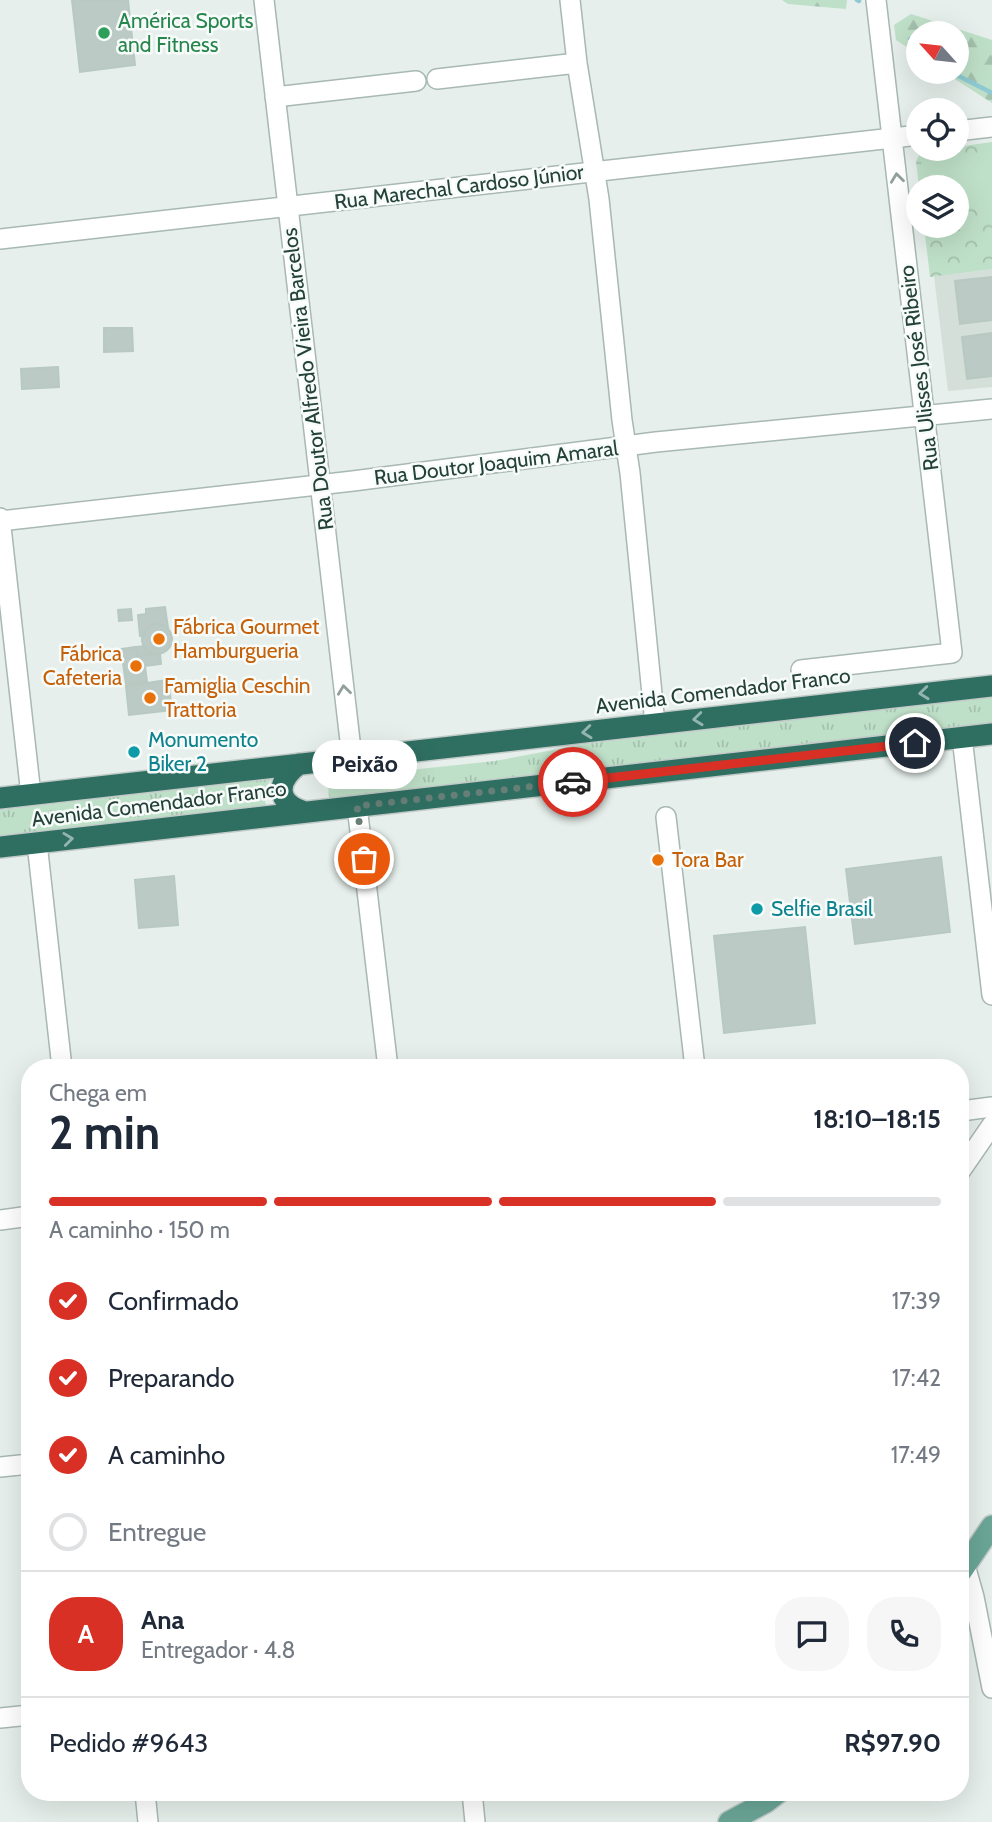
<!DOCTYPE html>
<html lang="pt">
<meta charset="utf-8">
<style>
body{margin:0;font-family:Cabin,sans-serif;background:#f6f6f7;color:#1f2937;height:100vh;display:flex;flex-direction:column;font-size:26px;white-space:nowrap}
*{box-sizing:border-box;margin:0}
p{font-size:23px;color:#747a83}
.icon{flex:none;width:38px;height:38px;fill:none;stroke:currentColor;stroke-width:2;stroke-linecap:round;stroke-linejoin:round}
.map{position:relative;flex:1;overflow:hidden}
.sheet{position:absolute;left:21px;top:1059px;width:948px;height:742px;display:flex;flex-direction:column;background:#fff;border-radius:28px;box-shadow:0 7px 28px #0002}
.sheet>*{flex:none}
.needle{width:46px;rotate:297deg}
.fabs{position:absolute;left:906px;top:21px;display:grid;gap:14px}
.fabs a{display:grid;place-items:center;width:63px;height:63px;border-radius:50%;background:#fff;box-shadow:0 7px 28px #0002;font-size:35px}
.pin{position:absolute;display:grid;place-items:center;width:60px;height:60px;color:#fff;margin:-30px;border:4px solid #fff;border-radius:50%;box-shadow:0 2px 7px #0007}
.courier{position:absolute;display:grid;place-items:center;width:70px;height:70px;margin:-35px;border:5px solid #d93025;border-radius:50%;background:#fff;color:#222;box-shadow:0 2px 9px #0007}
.bubble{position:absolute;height:49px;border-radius:24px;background:#fff;box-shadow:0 7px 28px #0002;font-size:23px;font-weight:800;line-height:49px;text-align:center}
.head em{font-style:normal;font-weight:800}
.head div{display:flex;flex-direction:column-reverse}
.head{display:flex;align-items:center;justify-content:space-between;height:119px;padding:0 28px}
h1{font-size:46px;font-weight:800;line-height:52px}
.bar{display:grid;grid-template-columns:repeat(4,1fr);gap:10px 7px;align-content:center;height:84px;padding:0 28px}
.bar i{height:9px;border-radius:5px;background:#e0e1e3}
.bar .selected{background:#d93025}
.bar p{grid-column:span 4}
.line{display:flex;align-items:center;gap:18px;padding:0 28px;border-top:2px solid #e0e1e3}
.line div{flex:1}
.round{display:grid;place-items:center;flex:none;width:74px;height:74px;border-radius:28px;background:#f6f6f7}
ol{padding:0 28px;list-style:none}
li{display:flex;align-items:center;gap:21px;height:77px}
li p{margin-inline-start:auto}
li .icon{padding:7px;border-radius:50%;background:#d93025;color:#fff;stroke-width:4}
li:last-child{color:#747a83}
li i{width:38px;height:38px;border:4px solid #e0e1e3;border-radius:50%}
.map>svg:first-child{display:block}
</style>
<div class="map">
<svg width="992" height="1822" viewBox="0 0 992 1822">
<defs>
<pattern id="grass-tufts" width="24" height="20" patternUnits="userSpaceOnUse" patternTransform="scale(1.75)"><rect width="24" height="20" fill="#bfe0c8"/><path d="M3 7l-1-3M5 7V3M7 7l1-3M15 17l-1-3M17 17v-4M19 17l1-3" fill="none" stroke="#a4c1ad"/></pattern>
<pattern id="forest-firs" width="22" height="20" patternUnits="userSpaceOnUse" patternTransform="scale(1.75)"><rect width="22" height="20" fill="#bfe0c8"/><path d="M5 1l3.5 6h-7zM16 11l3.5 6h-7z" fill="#a4c1ad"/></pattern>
<pattern id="park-crowns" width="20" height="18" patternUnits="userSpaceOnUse" patternTransform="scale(1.75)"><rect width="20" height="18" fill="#bfe0c8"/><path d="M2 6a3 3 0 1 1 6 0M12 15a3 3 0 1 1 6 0" fill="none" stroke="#a4c1ad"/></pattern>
</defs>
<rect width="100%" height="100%" fill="#e6efeb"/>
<path fill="#d4dfda" d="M992,269V387L948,391L934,276Z"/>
<path fill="url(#grass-tufts)" d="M992,697V724L330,800C327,791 328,785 334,778L495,761L585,744Z
M272,779C264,788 263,794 266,805L0,836V810Z"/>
<path fill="url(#forest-firs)" d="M782,0H847L846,9L788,4Z
M911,14L992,40V103L944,72H957V33H919V55L896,40L894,25Z"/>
<path fill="url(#park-crowns)" d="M992,142V269L930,277L924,226H957V187H919L916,161L921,152L957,149V147Z"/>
<path fill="#bfe0c8" d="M992,153V203L957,207V187H924L921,163Z"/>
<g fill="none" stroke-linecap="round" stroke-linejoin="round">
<path stroke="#8ec9d4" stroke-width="4.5" d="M857,0L859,1
M910,39L919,51
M951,72L992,93"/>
</g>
<path fill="#bbcac4" stroke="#b8c9c2" stroke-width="2" d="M72,0H128L135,65L80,72Z
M992,277V320L960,324L955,281Z
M104,328H132L133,351L104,352Z
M992,333V376L967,379L962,337Z
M58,367L59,387L22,389L21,369Z
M165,607L168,628L160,624H153L147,628L143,636H140L138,615L146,614V609Z
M131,609L132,620L119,621L118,610Z
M142 639a15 15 0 1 1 30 0a15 15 0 1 1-30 0Z
M144,646L148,651L156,654L137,656L136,647Z
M136,647L137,656L160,654L161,664L145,666L147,682L126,684L121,649Z
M168,680L172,710L129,715L126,686Z
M941,857L950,932L855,944L846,869Z
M174,876L178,925L139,928L135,880Z
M805,927L815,1023L724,1033L714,936Z"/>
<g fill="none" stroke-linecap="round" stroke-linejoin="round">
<defs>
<path id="minor" d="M264,0L352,758
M570,0L577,63L599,199L622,420L630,473L655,724
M437,79L577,63
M275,97L416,81
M957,131L992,127
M0,239L919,135
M0,518L31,795
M0,521L353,481L656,442L992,409
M801,670L952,653L876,0
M962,737L992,995
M357,806L388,1068
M666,817L695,1068
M37,843L62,1068
M961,1111L992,1107
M961,1170L992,1125
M0,1220L30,1216
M0,1467L30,1464
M961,1562L965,1565L974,1597L992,1688
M0,1718L30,1715
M145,1792L148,1822
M472,1792L475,1822"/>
<path id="major" d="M961,1572L992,1526
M729,1822L766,1802L779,1792"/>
<path id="highway" d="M299,764C276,781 275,803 305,812
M0,798L992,686
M0,847L992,734"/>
</defs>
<use href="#minor" stroke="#a8b8b2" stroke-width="22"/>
<use href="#major" stroke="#c2cac8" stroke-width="24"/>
<use href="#highway" stroke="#c2cac8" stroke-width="24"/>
<use href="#minor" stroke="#fff" stroke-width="19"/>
<use href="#major" stroke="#6aa596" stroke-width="21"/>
<use href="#highway" stroke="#2f6f62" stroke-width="21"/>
</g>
<defs><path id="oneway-chevron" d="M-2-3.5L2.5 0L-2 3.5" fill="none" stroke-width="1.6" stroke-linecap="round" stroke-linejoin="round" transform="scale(1.75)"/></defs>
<g stroke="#92a09c">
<use href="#oneway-chevron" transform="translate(897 178) rotate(-97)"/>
<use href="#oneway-chevron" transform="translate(344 690) rotate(-97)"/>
</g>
<g stroke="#93b5ae">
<use href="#oneway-chevron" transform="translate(924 693) rotate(174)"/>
<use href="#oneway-chevron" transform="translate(698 719) rotate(174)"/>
<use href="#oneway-chevron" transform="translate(587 732) rotate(174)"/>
<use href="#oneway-chevron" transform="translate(68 839) rotate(-7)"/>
</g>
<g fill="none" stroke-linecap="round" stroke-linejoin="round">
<path stroke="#687f78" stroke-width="7" stroke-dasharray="0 12.6" d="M364,859L357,806L573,782"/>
<path stroke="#d93025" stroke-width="9" d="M573,782L915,743"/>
</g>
<circle fill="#2e9e5b" stroke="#f7fbf9" stroke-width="2.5" cx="104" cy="33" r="7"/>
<g fill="#e8710a" stroke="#f7fbf9" stroke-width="2.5">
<circle cx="159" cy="639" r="7"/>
<circle cx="136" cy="666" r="7"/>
<circle cx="150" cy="698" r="7"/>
<circle cx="658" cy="860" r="7"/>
</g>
<g fill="#0f9aa8" stroke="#f7fbf9" stroke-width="2.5">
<circle cx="134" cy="752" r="7"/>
<circle cx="757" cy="909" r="7"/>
</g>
<g text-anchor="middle" stroke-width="5" stroke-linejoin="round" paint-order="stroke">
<g font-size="21" fill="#27864d" stroke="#f7fbf9" text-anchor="start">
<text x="118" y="28">América Sports<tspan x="118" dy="24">and Fitness</tspan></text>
</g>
<g font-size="21" fill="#24423a" stroke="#f7fbf9">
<text transform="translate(459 187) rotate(-7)" y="7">Rua Marechal Cardoso Júnior</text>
<text transform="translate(919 368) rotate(-97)" y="7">Rua Ulisses José Ribeiro</text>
<text transform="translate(308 379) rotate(-97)" y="7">Rua Doutor Alfredo Vieira Barcelos</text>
<text transform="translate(496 463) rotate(-7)" y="7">Rua Doutor Joaquim Amaral</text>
<text transform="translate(723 691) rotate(-7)" y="7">Avenida Comendador Franco</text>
<text transform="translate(159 804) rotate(-7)" y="7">Avenida Comendador Franco</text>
</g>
<g font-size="21" fill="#c56008" stroke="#f7fbf9" text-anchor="start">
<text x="173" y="634">Fábrica Gourmet<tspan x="173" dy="24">Hamburgueria</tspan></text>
<text x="122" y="661" text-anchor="end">Fábrica<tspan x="122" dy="24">Cafeteria</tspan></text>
<text x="164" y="693">Famiglia Ceschin<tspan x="164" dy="24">Trattoria</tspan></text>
<text x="672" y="867">Tora Bar</text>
</g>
<g font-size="21" fill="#0d838f" stroke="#f7fbf9" text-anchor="start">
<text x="148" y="747">Monumento<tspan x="148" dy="24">Biker 2</tspan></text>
<text x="771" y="916">Selfie Brasil</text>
</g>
</g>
</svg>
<div class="fabs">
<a><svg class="needle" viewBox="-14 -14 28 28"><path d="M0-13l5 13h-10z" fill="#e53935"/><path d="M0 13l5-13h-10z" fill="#747a83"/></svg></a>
<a><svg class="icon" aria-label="locate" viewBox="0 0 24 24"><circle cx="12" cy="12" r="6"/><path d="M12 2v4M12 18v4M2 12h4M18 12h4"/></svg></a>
<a><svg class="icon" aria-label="layers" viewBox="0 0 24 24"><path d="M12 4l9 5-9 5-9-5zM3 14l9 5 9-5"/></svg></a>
</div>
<div class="pin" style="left:364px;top:859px;background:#ea580c"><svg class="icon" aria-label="bag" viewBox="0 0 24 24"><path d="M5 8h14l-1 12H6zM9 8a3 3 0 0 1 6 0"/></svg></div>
<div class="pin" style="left:915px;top:743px;background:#1f2937"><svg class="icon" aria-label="home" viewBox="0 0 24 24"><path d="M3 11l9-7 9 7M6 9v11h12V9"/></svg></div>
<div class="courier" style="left:573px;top:782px"><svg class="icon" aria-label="car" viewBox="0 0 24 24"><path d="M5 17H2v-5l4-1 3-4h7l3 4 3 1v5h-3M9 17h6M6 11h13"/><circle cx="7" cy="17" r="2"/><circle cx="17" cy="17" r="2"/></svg></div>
<div class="bubble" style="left:312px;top:740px;width:105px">Peixão</div>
<section class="sheet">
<div class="head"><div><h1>2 min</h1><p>Chega em</p></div><em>18:10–18:15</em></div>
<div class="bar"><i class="selected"></i><i class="selected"></i><i class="selected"></i><i></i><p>A caminho · 150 m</p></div>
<ol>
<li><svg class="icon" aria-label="check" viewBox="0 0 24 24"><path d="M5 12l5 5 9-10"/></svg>Confirmado<p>17:39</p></li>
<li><svg class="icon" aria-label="check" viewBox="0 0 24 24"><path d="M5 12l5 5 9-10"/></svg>Preparando<p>17:42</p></li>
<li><svg class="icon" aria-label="check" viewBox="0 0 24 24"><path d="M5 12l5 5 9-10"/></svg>A caminho<p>17:49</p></li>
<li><i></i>Entregue</li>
</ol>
<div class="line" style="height:126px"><b class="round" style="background:#d93025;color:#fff">A</b><div><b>Ana</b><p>Entregador · 4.8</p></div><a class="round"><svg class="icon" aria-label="chat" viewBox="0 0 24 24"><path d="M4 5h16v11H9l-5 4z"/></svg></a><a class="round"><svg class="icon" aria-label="phone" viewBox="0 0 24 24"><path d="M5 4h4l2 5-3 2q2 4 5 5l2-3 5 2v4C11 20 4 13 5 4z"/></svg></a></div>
<div class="line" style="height:91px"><div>Pedido #9643</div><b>R$97.90</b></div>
</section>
</div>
